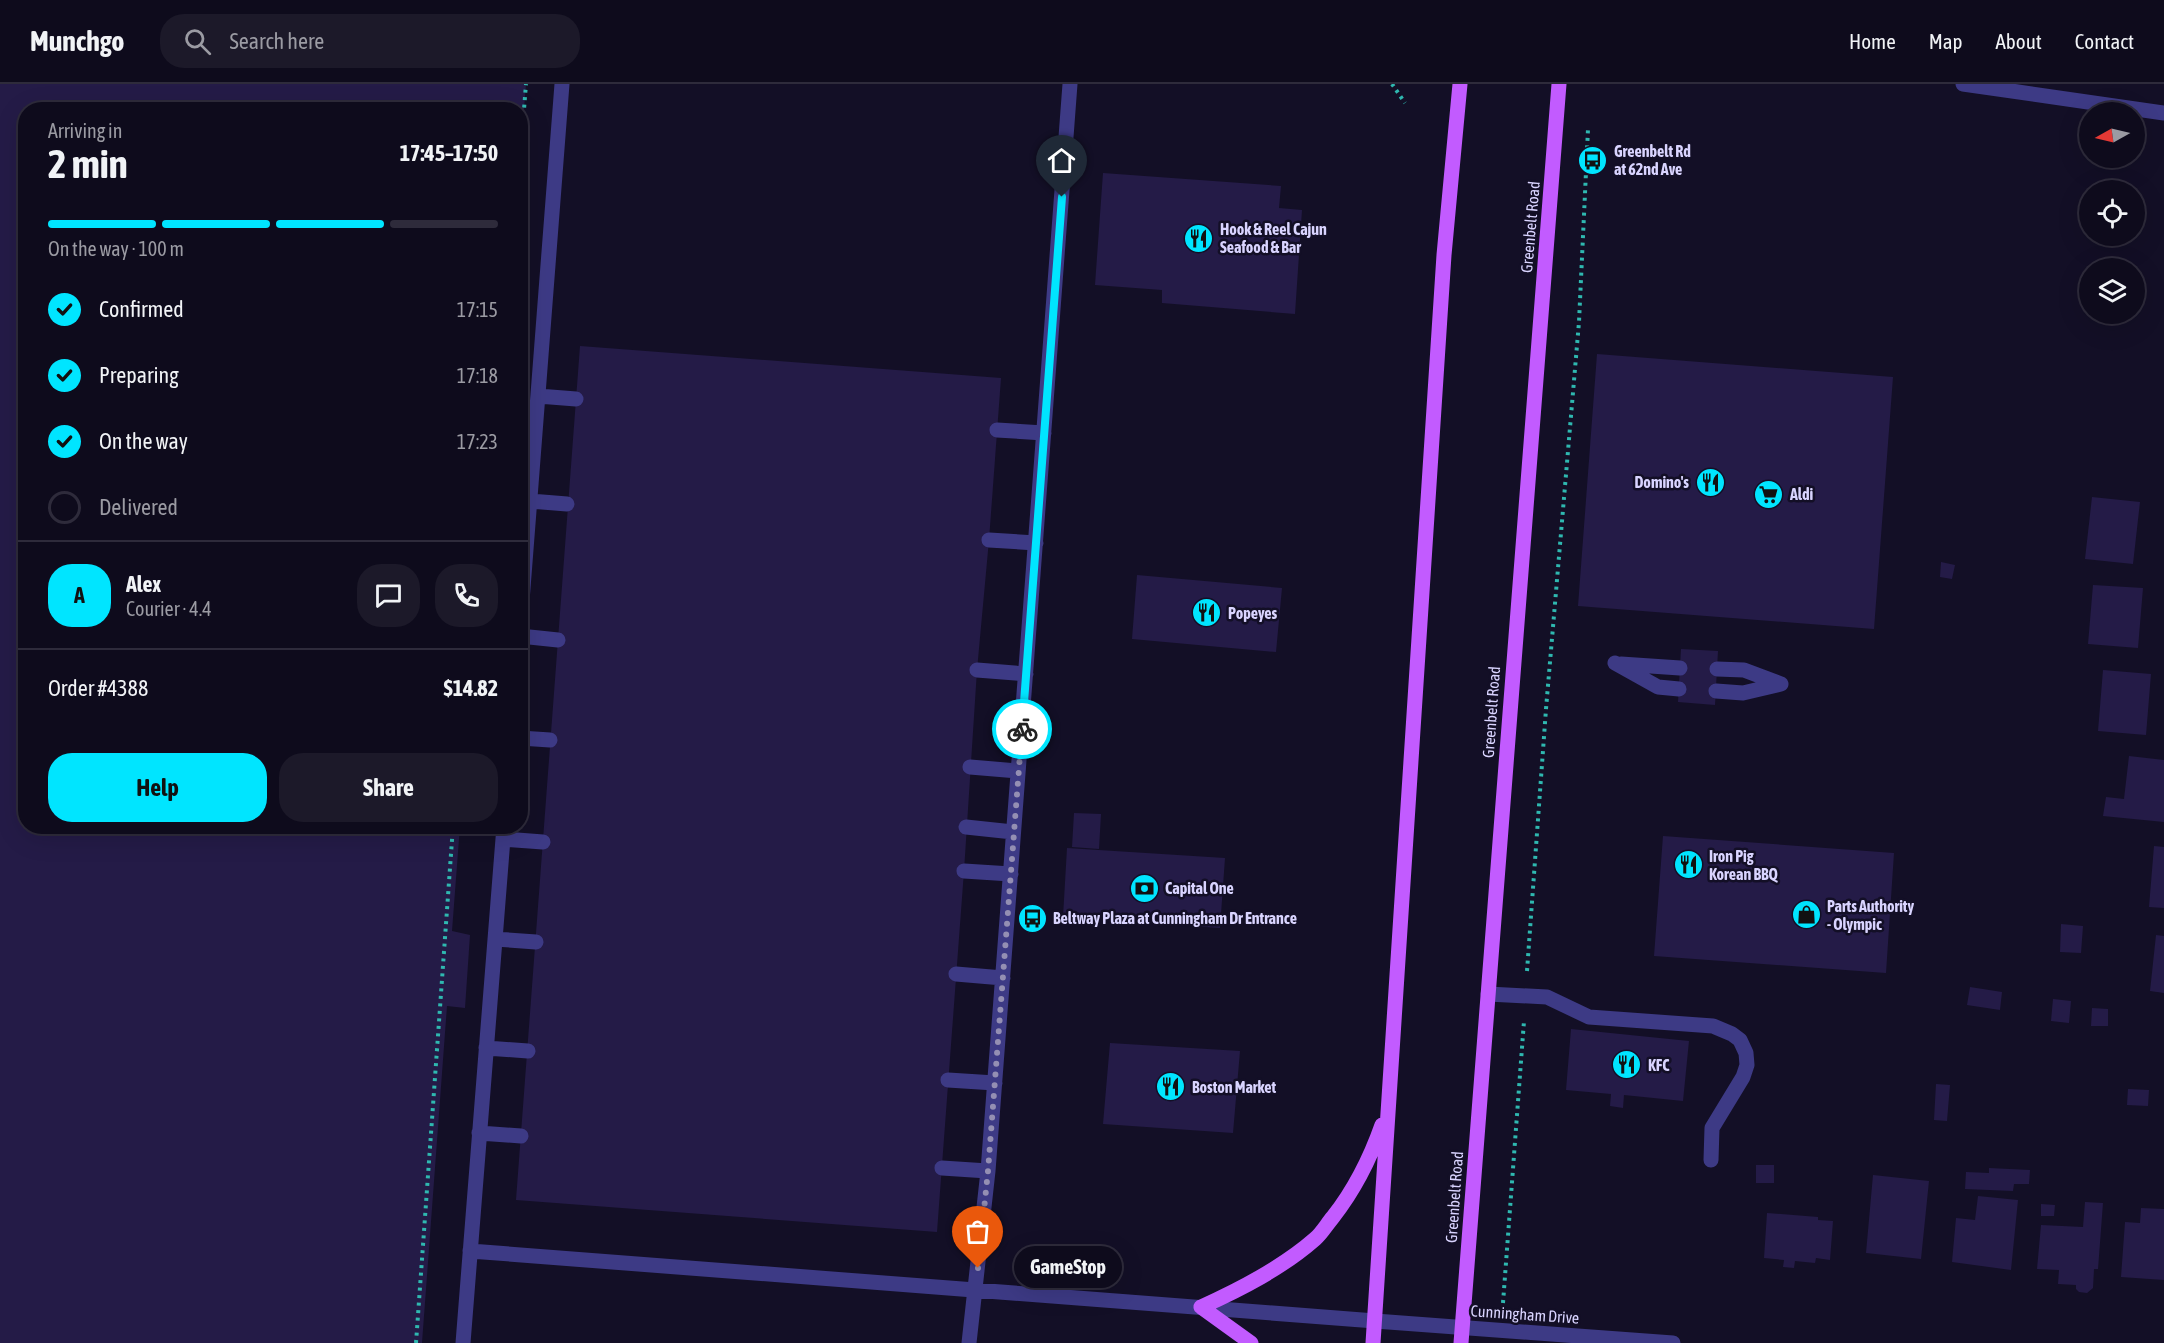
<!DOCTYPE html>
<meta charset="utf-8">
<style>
body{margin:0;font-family:"Asap Condensed",sans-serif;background:#1c1929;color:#f1f3f6;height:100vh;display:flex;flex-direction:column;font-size:22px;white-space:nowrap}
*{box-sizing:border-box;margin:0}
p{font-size:20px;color:#9b9ba3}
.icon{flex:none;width:33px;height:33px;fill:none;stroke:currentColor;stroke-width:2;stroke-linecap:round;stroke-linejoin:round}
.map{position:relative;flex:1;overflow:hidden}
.side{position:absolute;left:18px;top:18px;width:510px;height:732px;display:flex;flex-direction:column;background:#0e0b1c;border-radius:24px;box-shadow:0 6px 24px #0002,0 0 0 2px #2e2b3b}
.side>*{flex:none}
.needle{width:39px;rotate:262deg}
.buttons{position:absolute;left:2079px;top:18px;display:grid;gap:12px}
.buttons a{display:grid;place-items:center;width:66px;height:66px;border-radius:50%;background:#0e0b1c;box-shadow:0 6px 24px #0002,0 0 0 2px #2e2b3b;font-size:30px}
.pin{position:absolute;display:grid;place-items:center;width:51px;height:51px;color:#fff;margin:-62px -26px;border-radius:50% 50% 50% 0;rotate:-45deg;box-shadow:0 0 6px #0007}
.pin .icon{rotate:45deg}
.courier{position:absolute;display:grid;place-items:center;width:60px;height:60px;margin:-30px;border:4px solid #00e5ff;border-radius:50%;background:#fff;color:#222;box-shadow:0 2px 8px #0007}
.bubble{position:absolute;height:42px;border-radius:21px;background:#0e0b1c;box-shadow:0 6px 24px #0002,0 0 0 2px #2e2b3b;font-size:20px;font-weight:700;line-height:42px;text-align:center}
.overview em{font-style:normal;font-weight:700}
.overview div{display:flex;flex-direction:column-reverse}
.overview{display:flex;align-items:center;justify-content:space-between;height:102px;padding:0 30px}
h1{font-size:39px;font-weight:700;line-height:45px}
.bar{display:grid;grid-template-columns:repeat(4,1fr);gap:9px 6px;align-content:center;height:72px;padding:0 30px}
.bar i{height:8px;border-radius:4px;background:#2e2b3b}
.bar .active{background:#00e5ff}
.bar p{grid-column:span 4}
.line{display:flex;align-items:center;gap:15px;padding:0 30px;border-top:2px solid #2e2b3b}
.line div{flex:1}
.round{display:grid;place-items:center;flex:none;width:63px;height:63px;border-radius:24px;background:#1c1929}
ol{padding:0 30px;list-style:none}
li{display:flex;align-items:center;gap:18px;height:66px}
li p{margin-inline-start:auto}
li .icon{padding:6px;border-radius:50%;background:#00e5ff;color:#111;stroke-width:4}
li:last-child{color:#9b9ba3}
li i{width:33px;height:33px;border:3px solid #2e2b3b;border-radius:50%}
.button{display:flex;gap:12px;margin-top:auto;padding:12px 30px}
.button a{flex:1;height:69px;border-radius:24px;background:#00e5ff;color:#111;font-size:24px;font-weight:700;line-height:69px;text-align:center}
.button a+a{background:#1c1929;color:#f1f3f6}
header{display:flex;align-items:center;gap:36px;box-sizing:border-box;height:84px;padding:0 30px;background:#0e0b1c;border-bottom:2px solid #2e2b3b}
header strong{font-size:28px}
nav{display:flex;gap:33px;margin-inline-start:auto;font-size:21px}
.search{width:420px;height:54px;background:#1c1929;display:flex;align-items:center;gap:15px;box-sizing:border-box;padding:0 21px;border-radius:24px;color:#9b9ba3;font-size:22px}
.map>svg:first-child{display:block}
</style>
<header>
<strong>Munchgo</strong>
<div class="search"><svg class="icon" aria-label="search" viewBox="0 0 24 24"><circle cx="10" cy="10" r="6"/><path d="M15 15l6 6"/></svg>Search here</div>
<nav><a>Home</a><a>Map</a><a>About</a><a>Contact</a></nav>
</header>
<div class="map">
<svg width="2164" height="1259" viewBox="0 0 2164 1259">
<rect width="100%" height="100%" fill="#130f26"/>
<path fill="#241b47" d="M0,0H526L522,50H520V26H26V742H460L452,847L470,851L465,924L447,922L422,1259H0Z
M1103,89L1281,102L1279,124L1302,126L1295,230L1162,219V206L1095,201Z
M580,262L1001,294L989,456L977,586L964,787L937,1148L516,1116Z
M1597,270L1893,293L1874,545L1578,522Z
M2092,413L2140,418L2133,480L2085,475Z
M1941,478L1955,481L1952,495L1940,493Z
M1137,491L1282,504L1276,568L1132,555Z
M2093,501L2143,504L2138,564L2088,560Z
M1681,565L1718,567L1715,621L1678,618Z
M2103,586L2151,590L2146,651L2098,647Z
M2129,672L2164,676V738L2103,732L2106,713L2124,715Z
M1074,729L1101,730L1099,765L1072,763Z
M1663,752L1894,769L1886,889L1654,872Z
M2154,762L2164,763V824L2149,823Z
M1067,764L1225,774L1220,844L1063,833Z
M2061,840L2083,842L2081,869L2060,868Z
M2156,851L2164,852V909L2150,907Z
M1970,903L2002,908L2000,926L1967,921Z
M2053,915L2071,917L2069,939L2051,937Z
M2092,924L2108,925V942H2091Z
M1571,945L1689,957L1683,1017L1624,1011L1623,1024L1610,1022L1611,1010L1566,1006Z
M1110,959L1240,967L1233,1049L1103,1040Z
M1936,1000L1950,1001L1947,1037L1934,1036Z
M2128,1005L2149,1006L2148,1022L2127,1021Z
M1756,1081H1774V1099H1756Z
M1989,1084L2030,1086L2029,1100H2014L2013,1107L1965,1105L1966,1088L1989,1089Z
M1873,1091L1929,1097L1921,1175L1866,1169Z
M1978,1112L2018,1116L2011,1186L1952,1178L1956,1134L1975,1136Z
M2085,1118L2103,1119L2098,1185H2094L2093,1204L2087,1209L2079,1208L2076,1205V1201L2058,1200L2059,1186L2037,1185L2041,1141L2083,1143Z
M2041,1120L2055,1121L2054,1132H2041Z
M2141,1124L2164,1125V1196L2121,1193L2125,1138L2140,1139Z
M1767,1129L1818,1133V1136L1833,1137L1830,1176L1816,1174L1815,1179L1795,1177L1794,1184L1783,1183L1784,1176L1764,1174Z"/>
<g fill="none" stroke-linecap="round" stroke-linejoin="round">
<path stroke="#2fb8b0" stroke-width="4" stroke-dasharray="3 4.5" stroke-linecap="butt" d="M1392,0L1405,19
M520,76L526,0
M1527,887L1546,625L1579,238L1588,45
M1503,1219L1524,937
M416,1259L453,742"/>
<path stroke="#3d3a85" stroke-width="15" d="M538,312L576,315
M997,346L1044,349
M530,417L567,420
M989,456L1036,459
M520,543L562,0
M520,552L558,556
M1615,579L1658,603L1679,605
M1621,580L1680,584
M1717,585L1744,586L1781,600
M977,586L1026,590
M1716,607L1743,609L1781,600
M520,654L550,656
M970,683L1018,687
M966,743L1013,748
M503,755L543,758
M964,787L1011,790
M495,855L536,858
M956,890L1003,894
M1488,910L1547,913L1589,933L1713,942L1732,950L1740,956L1746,969L1747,981L1743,993L1712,1044L1711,1076
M486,964L528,967
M948,996L995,999
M479,1049L521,1052
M942,1084L988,1087
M470,1167L1375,1237
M463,1259L504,742
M969,1259L988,1087L1070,0"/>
<path stroke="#3d3a85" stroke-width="15" d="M1963,0L2164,29
M1375,1237L1673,1259"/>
<path stroke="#c25bff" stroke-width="15" d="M1201,1223C1241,1205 1282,1184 1315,1155C1322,1149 1327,1140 1333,1133C1355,1105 1370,1075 1382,1041
M1201,1223L1251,1259
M1373,1259L1444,171L1460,0
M1461,1259L1559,0"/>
</g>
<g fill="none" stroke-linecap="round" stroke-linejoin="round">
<path stroke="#948fb3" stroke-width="6" stroke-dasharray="0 10.8" d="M978,1184L988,1087L1022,645"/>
<path stroke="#00e5ff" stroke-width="8" d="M1022,645L1062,113"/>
</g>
<defs>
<symbol id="bus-disc" viewBox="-11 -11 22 22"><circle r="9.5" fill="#00e5ff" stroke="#130f26"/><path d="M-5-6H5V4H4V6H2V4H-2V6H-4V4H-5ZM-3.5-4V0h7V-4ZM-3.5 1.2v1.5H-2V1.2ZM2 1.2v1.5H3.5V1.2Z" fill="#111"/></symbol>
<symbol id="restaurant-disc" viewBox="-11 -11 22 22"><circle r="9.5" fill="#00e5ff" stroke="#130f26"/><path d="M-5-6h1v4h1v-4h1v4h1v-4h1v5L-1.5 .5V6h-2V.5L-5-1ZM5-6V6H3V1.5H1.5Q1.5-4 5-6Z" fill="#111"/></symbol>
<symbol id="supermarket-disc" viewBox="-11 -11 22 22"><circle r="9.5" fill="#00e5ff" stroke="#130f26"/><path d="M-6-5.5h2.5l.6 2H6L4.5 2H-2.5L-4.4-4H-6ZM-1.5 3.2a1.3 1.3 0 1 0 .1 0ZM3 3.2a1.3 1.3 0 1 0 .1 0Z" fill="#111"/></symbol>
<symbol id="bank-disc" viewBox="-11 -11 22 22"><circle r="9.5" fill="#00e5ff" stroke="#130f26"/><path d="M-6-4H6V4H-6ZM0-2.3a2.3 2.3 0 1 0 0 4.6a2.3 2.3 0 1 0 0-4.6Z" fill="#111"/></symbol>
<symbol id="shop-disc" viewBox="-11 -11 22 22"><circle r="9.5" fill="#00e5ff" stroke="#130f26"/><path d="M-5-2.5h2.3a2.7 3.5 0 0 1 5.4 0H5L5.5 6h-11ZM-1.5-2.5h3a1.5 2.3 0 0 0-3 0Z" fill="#111"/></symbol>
</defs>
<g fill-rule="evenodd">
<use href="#bus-disc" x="1576" y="60" width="33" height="33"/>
<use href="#restaurant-disc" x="1182" y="138" width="33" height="33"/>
<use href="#restaurant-disc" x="1694" y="382" width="33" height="33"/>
<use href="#supermarket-disc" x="1752" y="394" width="33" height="33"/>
<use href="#restaurant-disc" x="1190" y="512" width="33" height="33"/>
<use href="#restaurant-disc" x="1672" y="764" width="33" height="33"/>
<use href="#bank-disc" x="1128" y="788" width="33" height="33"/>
<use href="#shop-disc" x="1790" y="814" width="33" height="33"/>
<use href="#bus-disc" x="1016" y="818" width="33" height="33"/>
<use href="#restaurant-disc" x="1610" y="964" width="33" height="33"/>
<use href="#restaurant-disc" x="1154" y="986" width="33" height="33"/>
</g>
<g text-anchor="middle" stroke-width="5" stroke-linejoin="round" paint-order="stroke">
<g font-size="16" font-weight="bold" fill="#d9d4ff" stroke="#130f26" text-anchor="start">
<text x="1614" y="73">Greenbelt Rd<tspan x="1614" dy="18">at 62nd Ave</tspan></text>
<text x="1220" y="151">Hook &amp; Reel Cajun<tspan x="1220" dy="18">Seafood &amp; Bar</tspan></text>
<text x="1689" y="404" text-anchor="end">Domino's</text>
<text x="1790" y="416">Aldi</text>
<text x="1228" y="535">Popeyes</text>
<text x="1709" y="778">Iron Pig<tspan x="1709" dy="18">Korean BBQ</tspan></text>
<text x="1165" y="810">Capital One</text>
<text x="1827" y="828">Parts Authority<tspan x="1827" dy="18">- Olympic</tspan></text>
<text x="1053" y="840">Beltway Plaza at Cunningham Dr Entrance</text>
<text x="1648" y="987">KFC</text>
<text x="1192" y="1009">Boston Market</text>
</g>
<g font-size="16" fill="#d9d4ff" stroke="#130f26">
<text transform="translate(1530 143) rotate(-85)" y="6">Greenbelt Road</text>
<text transform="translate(1491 628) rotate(-86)" y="6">Greenbelt Road</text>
<text transform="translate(1454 1113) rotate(-86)" y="6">Greenbelt Road</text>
<text transform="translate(1525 1230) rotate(4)" y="6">Cunningham Drive</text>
</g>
</g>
</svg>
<div class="buttons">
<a><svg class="needle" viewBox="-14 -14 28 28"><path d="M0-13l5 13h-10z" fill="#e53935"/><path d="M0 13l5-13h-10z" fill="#9b9ba3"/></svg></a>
<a><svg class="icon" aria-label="locate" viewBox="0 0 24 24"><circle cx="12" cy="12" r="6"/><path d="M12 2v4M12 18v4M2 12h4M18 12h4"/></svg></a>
<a><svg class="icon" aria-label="layers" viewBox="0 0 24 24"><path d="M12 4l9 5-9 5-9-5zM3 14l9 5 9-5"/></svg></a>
</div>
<div class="pin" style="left:978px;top:1184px;background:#ea580c"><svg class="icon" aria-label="bag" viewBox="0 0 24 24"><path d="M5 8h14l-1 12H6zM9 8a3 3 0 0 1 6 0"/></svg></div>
<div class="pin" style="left:1062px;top:113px;background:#1f2937"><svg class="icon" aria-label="home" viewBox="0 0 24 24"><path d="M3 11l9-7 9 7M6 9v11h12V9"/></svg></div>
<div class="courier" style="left:1022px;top:645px"><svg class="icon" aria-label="bike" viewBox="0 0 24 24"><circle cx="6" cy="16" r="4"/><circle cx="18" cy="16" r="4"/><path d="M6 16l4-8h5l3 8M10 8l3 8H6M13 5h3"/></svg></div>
<div class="bubble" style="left:1014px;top:1162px;width:108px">GameStop</div>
<section class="side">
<div class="overview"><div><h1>2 min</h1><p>Arriving in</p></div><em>17:45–17:50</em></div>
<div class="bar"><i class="active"></i><i class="active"></i><i class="active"></i><i></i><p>On the way · 100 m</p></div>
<ol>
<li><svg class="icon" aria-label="check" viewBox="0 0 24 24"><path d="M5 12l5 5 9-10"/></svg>Confirmed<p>17:15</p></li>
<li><svg class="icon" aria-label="check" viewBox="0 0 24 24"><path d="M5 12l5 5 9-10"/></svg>Preparing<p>17:18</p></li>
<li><svg class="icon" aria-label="check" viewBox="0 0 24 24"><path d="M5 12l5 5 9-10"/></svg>On the way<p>17:23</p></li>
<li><i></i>Delivered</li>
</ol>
<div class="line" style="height:108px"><b class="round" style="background:#00e5ff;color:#111">A</b><div><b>Alex</b><p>Courier · 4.4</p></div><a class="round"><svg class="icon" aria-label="chat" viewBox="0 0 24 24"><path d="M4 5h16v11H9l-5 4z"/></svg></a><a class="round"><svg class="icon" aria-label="phone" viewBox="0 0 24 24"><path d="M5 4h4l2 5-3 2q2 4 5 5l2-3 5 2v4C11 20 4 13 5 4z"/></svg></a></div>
<div class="line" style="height:78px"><div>Order #4388</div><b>$14.82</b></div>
<div class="button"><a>Help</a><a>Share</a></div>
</section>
</div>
